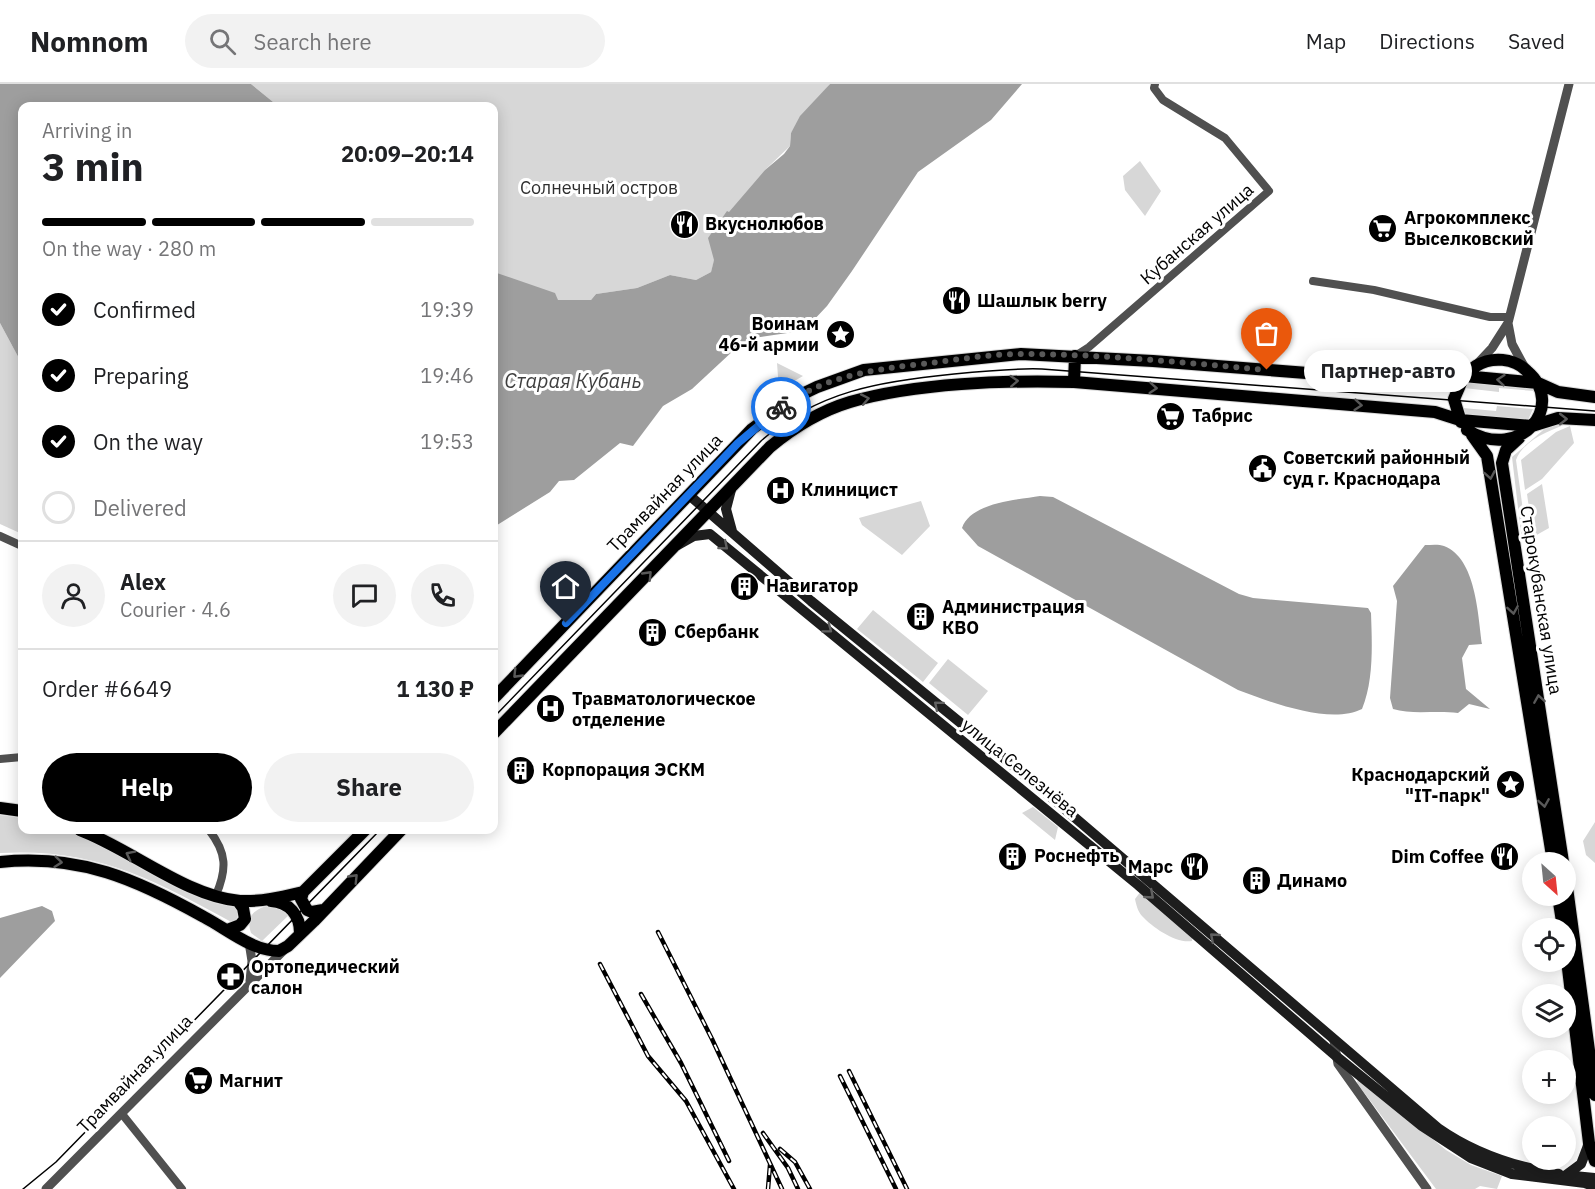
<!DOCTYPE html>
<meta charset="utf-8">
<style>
body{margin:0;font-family:"IBM Plex Sans",sans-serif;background:#f2f2f2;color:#202124;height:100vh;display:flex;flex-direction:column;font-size:22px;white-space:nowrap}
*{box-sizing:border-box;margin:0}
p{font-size:20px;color:#757577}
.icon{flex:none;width:33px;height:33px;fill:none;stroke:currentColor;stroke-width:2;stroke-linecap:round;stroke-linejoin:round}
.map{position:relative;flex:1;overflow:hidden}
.details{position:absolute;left:18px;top:18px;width:480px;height:732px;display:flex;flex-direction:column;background:#fff;border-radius:12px;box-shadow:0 3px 15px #0003}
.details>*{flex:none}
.needle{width:39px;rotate:153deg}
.fabs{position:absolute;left:1522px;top:768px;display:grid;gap:12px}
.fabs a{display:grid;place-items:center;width:54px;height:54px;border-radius:50%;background:#fff;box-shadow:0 3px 15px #0003;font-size:30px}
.pin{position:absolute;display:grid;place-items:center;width:51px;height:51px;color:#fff;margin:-62px -26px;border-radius:50% 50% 50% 0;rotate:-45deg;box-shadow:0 0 6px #0007}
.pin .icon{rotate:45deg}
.courier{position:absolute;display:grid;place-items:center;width:60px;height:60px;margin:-30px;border:4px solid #1a73e8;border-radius:50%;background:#fff;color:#222;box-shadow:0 2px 8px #0007}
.bubble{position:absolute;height:42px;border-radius:21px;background:#fff;box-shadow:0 3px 15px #0003;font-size:20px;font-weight:700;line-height:42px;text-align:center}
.overview em{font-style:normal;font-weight:700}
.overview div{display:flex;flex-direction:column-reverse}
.overview{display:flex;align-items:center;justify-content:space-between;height:102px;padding:0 24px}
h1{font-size:39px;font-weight:700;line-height:45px}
.bar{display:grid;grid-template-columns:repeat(4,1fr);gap:9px 6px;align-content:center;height:72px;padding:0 24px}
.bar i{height:8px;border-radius:4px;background:#e0e0e0}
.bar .current{background:#000}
.bar p{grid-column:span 4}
.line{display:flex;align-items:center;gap:15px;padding:0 24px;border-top:2px solid #e0e0e0}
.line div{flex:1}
.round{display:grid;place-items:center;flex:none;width:63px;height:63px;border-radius:32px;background:#f2f2f2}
ol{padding:0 24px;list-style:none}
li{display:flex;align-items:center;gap:18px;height:66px}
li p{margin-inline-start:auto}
li .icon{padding:6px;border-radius:50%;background:#000;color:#fff;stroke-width:4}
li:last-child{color:#757577}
li i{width:33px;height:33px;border:3px solid #e0e0e0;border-radius:50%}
.button{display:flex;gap:12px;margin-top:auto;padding:12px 24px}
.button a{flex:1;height:69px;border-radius:36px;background:#000;color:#fff;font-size:24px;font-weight:700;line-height:69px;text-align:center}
.button a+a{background:#f2f2f2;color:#202124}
header{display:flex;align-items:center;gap:36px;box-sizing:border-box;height:84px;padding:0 30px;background:#fff;border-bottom:2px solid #e0e0e0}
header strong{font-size:28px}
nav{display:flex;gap:33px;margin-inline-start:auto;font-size:21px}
.search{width:420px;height:54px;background:#f2f2f2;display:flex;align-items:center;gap:15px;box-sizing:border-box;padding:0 21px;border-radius:33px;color:#757577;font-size:22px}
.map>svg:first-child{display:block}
</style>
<header>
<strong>Nomnom</strong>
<div class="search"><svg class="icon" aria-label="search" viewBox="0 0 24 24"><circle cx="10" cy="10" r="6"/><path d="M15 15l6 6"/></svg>Search here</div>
<nav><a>Map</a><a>Directions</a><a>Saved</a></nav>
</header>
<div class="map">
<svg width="1595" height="1105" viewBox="0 0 1595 1105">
<rect width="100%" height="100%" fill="#fff"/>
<path fill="#d7d7d7" d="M251,0H830L791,49L790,62L765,86L714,177L711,188L696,196L670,191L637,204L596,210L591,216H557L494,188V22H278Z
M1140,77L1161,107L1145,132L1125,106L1123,92Z
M0,239L22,280V450L0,440Z
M777,279L803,292L779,306Z
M1468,297L1531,300L1534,307L1499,304V308L1464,304Z
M1497,322L1533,325L1528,336L1467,335L1463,324L1496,327Z
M1569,339C1551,346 1523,356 1516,376L1527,455L1522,457L1512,373L1549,341Z
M1570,342L1574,359L1542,395L1525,406L1521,376L1556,348Z
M1542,400L1549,444L1533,453L1527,410Z
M921,417L930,442L902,471L862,441L859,434Z
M873,526L938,579L923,598L857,545Z
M948,575L988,607L968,631L929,599Z
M1033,723L1058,743L1055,756L1022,729Z
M0,731L22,734V746C35,746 52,743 64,746C125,766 175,816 240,824L235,840C153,795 96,764 0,769Z
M1595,738V779L1586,771L1583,757Z
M1141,807L1193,852L1192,857C1177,860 1153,844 1142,832C1138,828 1136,820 1135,815Z
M271,821L279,822L290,830L262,857L251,849C245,831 256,824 271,821Z
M1358,994L1446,1066L1471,1081L1502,1092L1497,1105L1480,1102L1475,1105H1436L1357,999Z"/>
<path fill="#9e9e9e" d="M0,0H251L278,22H22V280L0,239Z
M830,0H1022L991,36L918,88L852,187L827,222L811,239L794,248L753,254L734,266L692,305L663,322L633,362L620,359L574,396L559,397L550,408L494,443V188L555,209L558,216H591L596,210L637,204L670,191L696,196L711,188L714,176L708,154L727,127L729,128L765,86L784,70L790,62L791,49L800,32Z
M1040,412L1053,413L1239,510L1253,514L1368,524L1371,529C1372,559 1374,596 1362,625C1330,641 1270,618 1238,606L978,462L962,444C971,418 1018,416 1040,412Z
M1425,461C1431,461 1439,460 1444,462C1476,474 1478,531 1482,560L1469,561L1462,574L1466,605L1490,625L1469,620L1458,629C1437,626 1412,631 1393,625L1390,614L1397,517L1393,502Z
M42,822L52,827L55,837L0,894V834Z"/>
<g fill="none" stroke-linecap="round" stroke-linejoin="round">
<defs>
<path id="primary" d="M1464,292L1538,299L1558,308L1595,313
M1074,298L1075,272
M1461,338L1454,315L1464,292
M1532,342L1558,334L1595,336
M1472,351L1487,372L1553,778
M1519,354L1506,366L1502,379L1563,778
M494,614L752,345L794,314L817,303L864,286L1021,270L1153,277L1435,299C1444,298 1453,297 1462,293C1467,291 1471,285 1476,282C1492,272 1514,274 1527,287C1567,321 1521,379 1467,346
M494,649L770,363C793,344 820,327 850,318C916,299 1006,296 1074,298L1435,328L1460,336L1532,342
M0,724L22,727
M80,746C129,764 187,813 240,817C262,818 282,813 303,808
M0,778C80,770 136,795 204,833C227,845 252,867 279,867L288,862L314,837L401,746
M1566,796L1595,1011
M1558,812L1563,844
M271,817C289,818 300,831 300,849
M323,826L312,828L307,826L301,815L303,808L365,746
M227,846L240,841L245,835L243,824L238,817
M1566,868L1589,1059L1595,1077"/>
</defs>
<use href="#primary" stroke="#dbdbdb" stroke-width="14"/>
<path stroke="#505050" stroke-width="8" d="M1313,197L1374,206L1490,233H1509
M1075,272L1089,263L1269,107L1225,54L1163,16L1154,4L1155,0
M0,452L22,462
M0,675L22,673
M209,746C227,769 227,785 216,811
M122,1030L182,1105"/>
<path stroke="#505050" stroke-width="9" d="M1508,239L1512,260L1525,284
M1477,280L1492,264L1508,239L1569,0
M249,858L252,877L250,897
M1334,957L1338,980L1427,1105
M46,1105L284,866"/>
<path stroke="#1d1d1d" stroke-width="10" d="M689,411L811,517L1032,697L1438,1044C1475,1070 1515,1083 1559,1090
M732,447L726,425L732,402
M678,461L694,452L710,450L1138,801L1337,973L1422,1042L1471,1074L1512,1090L1585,1099L1595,1103
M1566,1091L1581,1080L1589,1059
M1574,1092L1595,1094"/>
<use href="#primary" stroke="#000" stroke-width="12"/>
<path stroke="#000" stroke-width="1.5" d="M494,633L761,357C817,307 882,297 954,290C983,287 1012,284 1042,285L1595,327
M23,1105L56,1078L380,746"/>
<defs>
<path id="rail" d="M658,848L712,955L782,1105
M600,880L648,972L686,1017L734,1105
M641,910L681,979L729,1077
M849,987L907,1105
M840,992L896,1105
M763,1049L788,1084L798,1105
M780,1065L795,1078L810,1105
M768,1105L770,1081"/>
</defs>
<use href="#rail" stroke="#000" stroke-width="4.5"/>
<use href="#rail" stroke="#fff" stroke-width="2" stroke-dasharray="7" stroke-linecap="butt"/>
</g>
<defs><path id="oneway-chevron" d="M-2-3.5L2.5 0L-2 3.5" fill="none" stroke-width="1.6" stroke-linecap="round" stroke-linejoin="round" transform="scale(1.5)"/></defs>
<g stroke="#595959">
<use href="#oneway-chevron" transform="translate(1501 296) rotate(-175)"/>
<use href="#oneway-chevron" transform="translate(1014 297) rotate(-3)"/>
<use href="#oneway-chevron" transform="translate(1153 304) rotate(4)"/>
<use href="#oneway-chevron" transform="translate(865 315) rotate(-11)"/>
<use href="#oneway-chevron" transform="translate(1358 321) rotate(5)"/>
<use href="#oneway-chevron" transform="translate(1563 335)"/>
<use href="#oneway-chevron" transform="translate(1490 391) rotate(80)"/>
<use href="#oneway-chevron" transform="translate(648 491) rotate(-46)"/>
<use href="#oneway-chevron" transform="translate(1513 526) rotate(81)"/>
<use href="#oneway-chevron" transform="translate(517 590) rotate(134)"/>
<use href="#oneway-chevron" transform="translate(1539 615) rotate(-99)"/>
<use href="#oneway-chevron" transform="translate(1544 719) rotate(81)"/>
<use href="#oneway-chevron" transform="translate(130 771) rotate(-153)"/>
<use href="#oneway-chevron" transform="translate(58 778) rotate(6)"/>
<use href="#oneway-chevron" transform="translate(354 794) rotate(-46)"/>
</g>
<g stroke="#616161">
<use href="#oneway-chevron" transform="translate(724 462) rotate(40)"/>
<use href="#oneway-chevron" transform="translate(828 545) rotate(37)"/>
<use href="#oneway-chevron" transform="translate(938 621) rotate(-140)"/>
<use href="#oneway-chevron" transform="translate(1150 811) rotate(41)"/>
<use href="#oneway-chevron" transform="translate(1214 853) rotate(-139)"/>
</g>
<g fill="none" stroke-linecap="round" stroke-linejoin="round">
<path stroke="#595959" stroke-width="6" stroke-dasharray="0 10.8" d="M781,323C826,292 870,286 922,280C955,276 989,270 1022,270C1104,270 1186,279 1267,286"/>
<path stroke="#1a73e8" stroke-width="8" d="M566,539L738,359L781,323"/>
</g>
<defs>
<symbol id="restaurant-disc" viewBox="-11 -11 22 22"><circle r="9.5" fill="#000" stroke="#fff"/><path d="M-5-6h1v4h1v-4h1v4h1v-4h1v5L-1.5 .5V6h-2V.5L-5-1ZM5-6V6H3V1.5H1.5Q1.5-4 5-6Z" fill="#fff"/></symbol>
<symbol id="supermarket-disc" viewBox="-11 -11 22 22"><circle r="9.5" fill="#000" stroke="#fff"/><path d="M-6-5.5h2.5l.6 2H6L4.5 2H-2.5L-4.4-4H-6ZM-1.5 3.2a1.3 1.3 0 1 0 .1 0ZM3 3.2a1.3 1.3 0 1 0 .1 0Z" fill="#fff"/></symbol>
<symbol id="sight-disc" viewBox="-11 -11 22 22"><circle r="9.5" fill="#000" stroke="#fff"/><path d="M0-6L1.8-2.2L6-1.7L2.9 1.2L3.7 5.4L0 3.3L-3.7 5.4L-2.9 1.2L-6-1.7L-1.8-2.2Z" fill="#fff"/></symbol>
<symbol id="civic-disc" viewBox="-11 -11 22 22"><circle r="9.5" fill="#000" stroke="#fff"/><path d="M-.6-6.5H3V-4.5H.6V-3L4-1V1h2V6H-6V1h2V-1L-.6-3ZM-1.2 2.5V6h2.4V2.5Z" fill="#fff"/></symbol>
<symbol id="hospital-disc" viewBox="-11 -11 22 22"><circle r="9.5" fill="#000" stroke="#fff"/><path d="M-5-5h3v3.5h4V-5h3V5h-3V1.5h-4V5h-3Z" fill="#fff"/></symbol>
<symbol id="building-disc" viewBox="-11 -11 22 22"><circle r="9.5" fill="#000" stroke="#fff"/><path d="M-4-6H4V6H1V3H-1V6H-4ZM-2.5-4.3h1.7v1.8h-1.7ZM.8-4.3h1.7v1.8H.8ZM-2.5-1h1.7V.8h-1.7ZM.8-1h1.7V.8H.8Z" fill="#fff"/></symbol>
<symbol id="pharmacy-disc" viewBox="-11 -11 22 22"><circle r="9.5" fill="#000" stroke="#fff"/><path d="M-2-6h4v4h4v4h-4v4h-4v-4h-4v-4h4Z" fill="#fff"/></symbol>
</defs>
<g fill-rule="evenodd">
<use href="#restaurant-disc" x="668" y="124" width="33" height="33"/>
<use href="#supermarket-disc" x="1366" y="128" width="33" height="33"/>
<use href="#restaurant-disc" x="940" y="200" width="33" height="33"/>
<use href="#sight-disc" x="824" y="234" width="33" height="33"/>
<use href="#supermarket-disc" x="1154" y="316" width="33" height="33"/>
<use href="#civic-disc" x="1246" y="368" width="33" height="33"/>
<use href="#hospital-disc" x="764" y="390" width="33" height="33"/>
<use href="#building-disc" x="728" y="486" width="33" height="33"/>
<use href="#building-disc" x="904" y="516" width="33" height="33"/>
<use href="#building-disc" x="636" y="532" width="33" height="33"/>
<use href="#hospital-disc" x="534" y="608" width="33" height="33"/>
<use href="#building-disc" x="504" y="670" width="33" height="33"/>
<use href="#sight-disc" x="1494" y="684" width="33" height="33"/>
<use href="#building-disc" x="996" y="756" width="33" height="33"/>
<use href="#restaurant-disc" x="1488" y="756" width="33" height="33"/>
<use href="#restaurant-disc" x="1178" y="766" width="33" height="33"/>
<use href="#building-disc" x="1240" y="780" width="33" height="33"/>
<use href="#pharmacy-disc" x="214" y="876" width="33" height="33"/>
<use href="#supermarket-disc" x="182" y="980" width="33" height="33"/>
</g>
<g text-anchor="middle" stroke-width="6" stroke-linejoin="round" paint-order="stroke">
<g font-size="18" fill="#2e2e2e" stroke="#fff">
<text x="599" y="110">Солнечный остров</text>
</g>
<g font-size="18" font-weight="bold" fill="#000" stroke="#fff" text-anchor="start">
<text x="1404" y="140">Агрокомплекс<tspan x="1404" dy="21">Выселковский</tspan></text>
<text x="705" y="146">Вкуснолюбов</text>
<text x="977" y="223">Шашлык berry</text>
<text x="819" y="246" text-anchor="end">Воинам<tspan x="819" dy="21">46-й армии</tspan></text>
<text x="1192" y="338">Табрис</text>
<text x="1283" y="380">Советский районный<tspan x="1283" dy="21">суд г. Краснодара</tspan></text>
<text x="801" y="412">Клиницист</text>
<text x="766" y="508">Навигатор</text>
<text x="942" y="529">Администрация<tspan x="942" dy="21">КВО</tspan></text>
<text x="674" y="554">Сбербанк</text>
<text x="572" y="621">Травматологическое<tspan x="572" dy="21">отделение</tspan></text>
<text x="542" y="692">Корпорация ЭСКМ</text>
<text x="1490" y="697" text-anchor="end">Краснодарский<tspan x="1490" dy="21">"IT-парк"</tspan></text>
<text x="1034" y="778">Роснефть</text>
<text x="1484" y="779" text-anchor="end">Dim Coffee</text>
<text x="1173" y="789" text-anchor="end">Марс</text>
<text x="1277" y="803">Динамо</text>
<text x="251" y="889">Ортопедический<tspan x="251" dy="21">салон</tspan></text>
<text x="219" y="1003">Магнит</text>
</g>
<g font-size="18" fill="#000" stroke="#fff">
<text transform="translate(1197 150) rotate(-41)" y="6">Кубанская улица</text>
<text transform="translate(665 409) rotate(-46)" y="6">Трамвайная улица</text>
<text transform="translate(1541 516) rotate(81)" y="6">Старокубанская улица</text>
<text transform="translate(1020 684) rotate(39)" y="6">улица Селезнёва</text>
<text transform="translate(135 990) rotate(-46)" y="6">Трамвайная улица</text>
</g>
<g font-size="20" font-style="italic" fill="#3f3f3f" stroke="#fff">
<text x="573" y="304">Старая Кубань</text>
</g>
</g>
</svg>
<div class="fabs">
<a><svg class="needle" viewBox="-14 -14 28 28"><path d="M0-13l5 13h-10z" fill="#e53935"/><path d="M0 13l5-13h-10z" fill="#757577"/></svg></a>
<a><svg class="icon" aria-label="locate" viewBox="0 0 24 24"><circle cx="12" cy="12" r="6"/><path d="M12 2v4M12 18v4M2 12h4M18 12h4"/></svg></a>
<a><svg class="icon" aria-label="layers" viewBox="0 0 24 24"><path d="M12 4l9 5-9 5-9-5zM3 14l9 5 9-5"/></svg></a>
<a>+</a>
<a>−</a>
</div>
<div class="pin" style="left:1267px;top:286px;background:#ea580c"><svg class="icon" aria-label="bag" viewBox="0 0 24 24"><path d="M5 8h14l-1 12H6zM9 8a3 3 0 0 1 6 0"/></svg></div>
<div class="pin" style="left:566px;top:539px;background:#1f2937"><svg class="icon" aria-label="home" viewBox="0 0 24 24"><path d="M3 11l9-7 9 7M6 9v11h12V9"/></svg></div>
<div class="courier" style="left:781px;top:323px"><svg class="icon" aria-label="bike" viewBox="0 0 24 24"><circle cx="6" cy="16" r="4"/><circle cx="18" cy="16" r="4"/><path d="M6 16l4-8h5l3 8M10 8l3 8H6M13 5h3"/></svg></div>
<div class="bubble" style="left:1304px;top:266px;width:168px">Партнер-авто</div>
<section class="details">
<div class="overview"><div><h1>3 min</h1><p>Arriving in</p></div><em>20:09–20:14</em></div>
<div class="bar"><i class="current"></i><i class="current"></i><i class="current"></i><i></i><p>On the way · 280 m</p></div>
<ol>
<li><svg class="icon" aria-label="check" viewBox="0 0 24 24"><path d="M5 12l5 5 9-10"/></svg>Confirmed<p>19:39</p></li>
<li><svg class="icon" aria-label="check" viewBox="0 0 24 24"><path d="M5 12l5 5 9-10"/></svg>Preparing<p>19:46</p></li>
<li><svg class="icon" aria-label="check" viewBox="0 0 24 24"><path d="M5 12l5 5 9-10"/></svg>On the way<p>19:53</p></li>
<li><i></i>Delivered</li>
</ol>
<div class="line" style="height:108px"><a class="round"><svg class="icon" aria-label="person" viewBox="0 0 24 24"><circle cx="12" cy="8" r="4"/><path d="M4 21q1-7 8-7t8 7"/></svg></a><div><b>Alex</b><p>Courier · 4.6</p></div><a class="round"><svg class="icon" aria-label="chat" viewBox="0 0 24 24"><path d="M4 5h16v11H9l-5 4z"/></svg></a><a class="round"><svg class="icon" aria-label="phone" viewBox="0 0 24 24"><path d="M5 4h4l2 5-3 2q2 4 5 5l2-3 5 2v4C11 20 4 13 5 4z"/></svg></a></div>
<div class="line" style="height:78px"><div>Order #6649</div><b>1 130 ₽</b></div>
<div class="button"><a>Help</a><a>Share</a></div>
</section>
</div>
